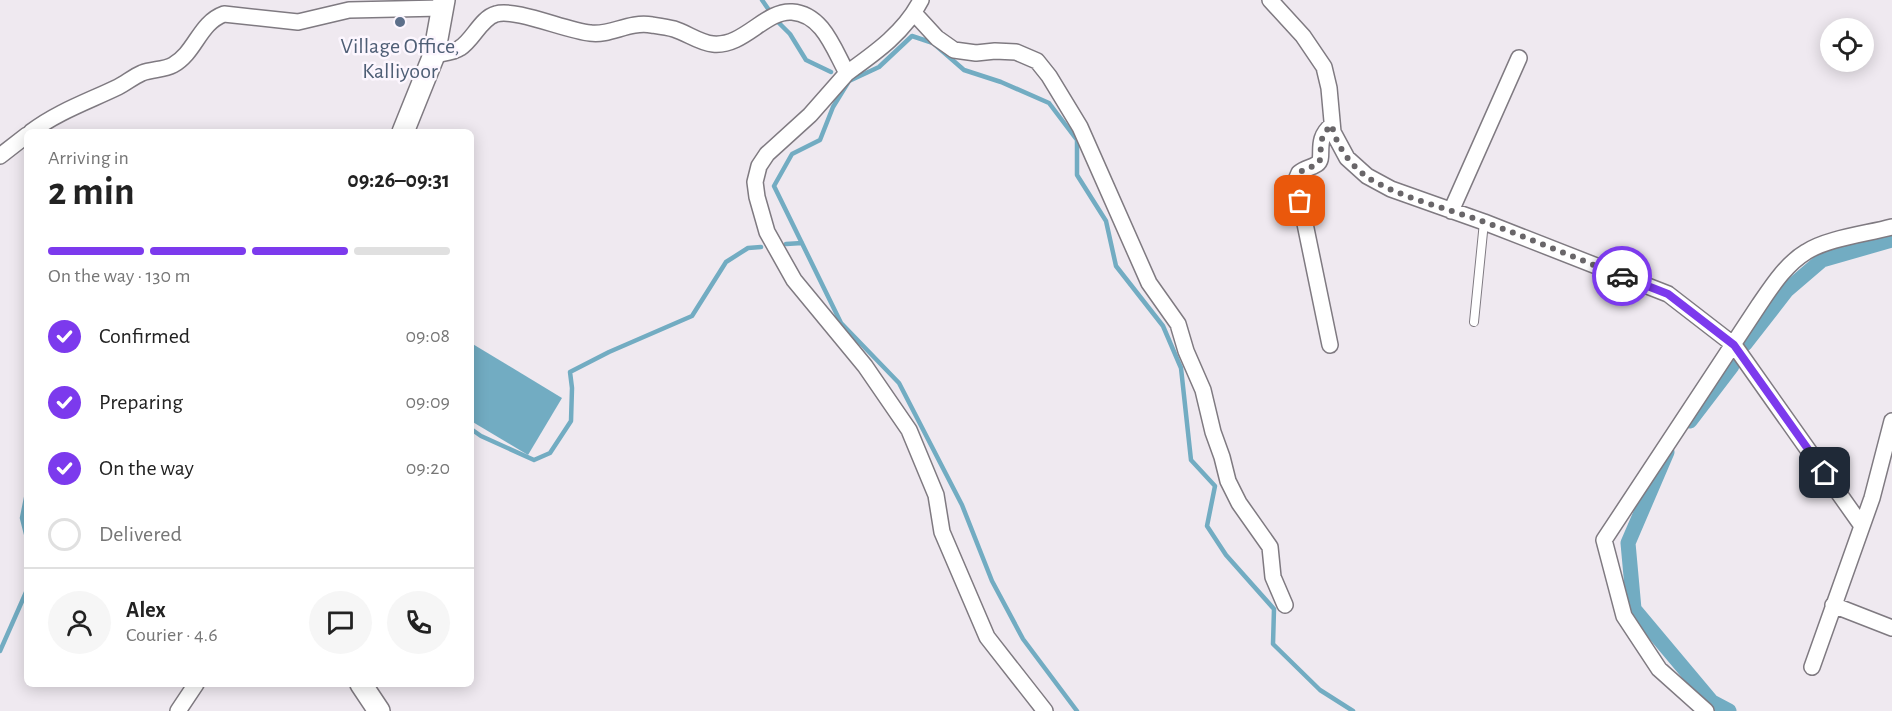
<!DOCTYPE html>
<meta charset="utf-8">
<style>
body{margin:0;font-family:"Alegreya Sans",sans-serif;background:#f6f6f6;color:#222;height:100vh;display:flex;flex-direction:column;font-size:22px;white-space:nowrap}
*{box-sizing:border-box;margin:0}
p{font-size:20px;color:#767676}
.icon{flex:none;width:33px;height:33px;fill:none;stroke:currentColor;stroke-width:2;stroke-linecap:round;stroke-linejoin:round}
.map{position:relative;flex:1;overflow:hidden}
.panel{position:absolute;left:24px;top:129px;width:450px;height:558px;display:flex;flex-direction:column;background:#fff;border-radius:9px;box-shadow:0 3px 15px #0003}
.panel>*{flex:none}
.controls{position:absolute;left:1820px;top:18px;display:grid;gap:12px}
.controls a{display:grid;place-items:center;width:54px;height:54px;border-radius:50%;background:#fff;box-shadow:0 3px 15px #0003;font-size:30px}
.pin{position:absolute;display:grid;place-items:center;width:51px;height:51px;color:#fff;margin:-26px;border-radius:12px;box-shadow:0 3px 9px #0006}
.courier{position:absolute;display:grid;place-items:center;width:60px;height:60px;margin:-30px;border:4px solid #7c3aed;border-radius:50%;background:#fff;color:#222;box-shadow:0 2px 8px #0007}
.overview em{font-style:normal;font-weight:600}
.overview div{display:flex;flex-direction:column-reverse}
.overview{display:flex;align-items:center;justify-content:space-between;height:102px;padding:0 24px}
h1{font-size:39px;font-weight:600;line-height:45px}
.bar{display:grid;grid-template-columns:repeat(4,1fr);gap:9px 6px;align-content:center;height:72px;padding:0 24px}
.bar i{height:8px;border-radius:4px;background:#e0e0e0}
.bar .active{background:#7c3aed}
.bar p{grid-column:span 4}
.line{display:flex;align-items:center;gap:15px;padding:0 24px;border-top:2px solid #e0e0e0}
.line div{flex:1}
.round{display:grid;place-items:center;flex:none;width:63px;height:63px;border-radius:32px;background:#f6f6f6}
ol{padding:0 24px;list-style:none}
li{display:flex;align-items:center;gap:18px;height:66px}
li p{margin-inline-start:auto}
li .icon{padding:6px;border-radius:50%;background:#7c3aed;color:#fff;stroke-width:4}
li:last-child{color:#767676}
li i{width:33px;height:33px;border:3px solid #e0e0e0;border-radius:50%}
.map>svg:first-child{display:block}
</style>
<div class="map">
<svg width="1892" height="711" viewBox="0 0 1892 711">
<rect width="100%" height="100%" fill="#efe9f0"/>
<path fill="#72acc2" d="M471,343L562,398L528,455L471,421Z"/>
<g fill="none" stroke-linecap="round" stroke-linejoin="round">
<path stroke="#72acc2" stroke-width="4.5" d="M762,0L771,13
M776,20L790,34L806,60L831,72
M786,244L802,243
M471,429L481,436L534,460L550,453L571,421L572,388L570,372L609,352L692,316L726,262L748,248L761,247
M27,493L22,518L27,538
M0,651L27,590
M1077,711L1023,639L992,581L962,505L899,383L841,323L774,186L792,154L820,140L833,107L849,81L879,67L912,36L933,43L964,70L1001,82L1049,103L1077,140V175L1106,221L1116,266L1163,326L1181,368L1191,460L1215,486L1207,526L1226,555L1274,609L1273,644L1320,690L1353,711"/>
<path stroke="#72acc2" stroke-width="15" d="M1745,344L1787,290L1822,260L1892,240
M1690,421L1732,366
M1667,452L1628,543L1634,609L1712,702L1729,711"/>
<defs>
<path id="lane" d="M1474,322L1484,222"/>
<path id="street" d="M1270,0L1303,36L1324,67L1329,88L1333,132L1347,158L1367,176L1391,189L1484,222L1668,294L1734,345L1862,526
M914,13L937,38L954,50L976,53L995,51L1016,52L1037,61L1049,76L1080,127L1149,283L1178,324L1186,351L1203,390L1213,432L1222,457L1228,481L1239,503L1270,547L1273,577L1285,605
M434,55C442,53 453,53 460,48C473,40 481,18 496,14C515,8 567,31 590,33C611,36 628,21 652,25C659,26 667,27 674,29C687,33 700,43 713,44C744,47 765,10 792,12C823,14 834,50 847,73C875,53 905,32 921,0
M847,73L810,115L767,154L759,166L755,182L757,197L767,232L794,280L865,366L909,430L936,495L942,532L987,637L1045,711
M31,132C57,112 89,101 118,87C126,83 133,77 142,73C152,69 164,70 173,65C196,52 199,23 224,14L298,22L349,10L442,8
M0,156L27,135
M1451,211L1519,58
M1330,345L1296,180L1299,173C1305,168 1311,168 1317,164C1326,158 1313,140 1332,125
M1833,605L1892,628
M1812,667L1872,498L1892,421
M178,711L196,684
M1706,711L1659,669L1624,616L1604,540L1759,305C1772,286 1786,264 1806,252C1828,238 1866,234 1892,227"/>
<path id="secondary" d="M403,132L434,55L444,0
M361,684L379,711"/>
</defs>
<use href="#lane" stroke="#7f7a81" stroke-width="10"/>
<use href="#street" stroke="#7f7a81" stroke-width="18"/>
<use href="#secondary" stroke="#7f7a81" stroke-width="24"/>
<use href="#lane" stroke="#fff" stroke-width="8"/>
<use href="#street" stroke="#fff" stroke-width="15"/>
<use href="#secondary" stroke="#fff" stroke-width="21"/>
</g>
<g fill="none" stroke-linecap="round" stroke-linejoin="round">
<path stroke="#696669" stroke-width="6" stroke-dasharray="0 10.8" d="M1300,201L1296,180L1299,173C1305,168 1311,168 1317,164C1326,158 1313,140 1332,125C1335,144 1351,166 1367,177C1396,196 1448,209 1482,221C1529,238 1575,258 1622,276"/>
<path stroke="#7c3aed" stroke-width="8" d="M1622,276L1668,294L1734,345L1825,473"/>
</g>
<circle fill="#5c6f8a" stroke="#fcf6fe" stroke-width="2" cx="400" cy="22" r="6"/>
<g text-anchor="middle" stroke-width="5" stroke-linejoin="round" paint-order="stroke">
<g font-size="22" fill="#4e5e75" stroke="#fcf6fe">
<text x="400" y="53">Village Office,<tspan x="400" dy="25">Kalliyoor</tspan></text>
</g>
</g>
</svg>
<div class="controls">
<a><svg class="icon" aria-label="locate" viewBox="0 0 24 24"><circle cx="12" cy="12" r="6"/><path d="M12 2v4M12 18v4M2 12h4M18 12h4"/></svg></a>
</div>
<div class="pin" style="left:1300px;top:201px;background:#ea580c"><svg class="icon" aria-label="bag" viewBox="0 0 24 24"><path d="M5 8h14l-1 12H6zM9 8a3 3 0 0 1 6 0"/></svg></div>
<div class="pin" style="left:1825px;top:473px;background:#1f2937"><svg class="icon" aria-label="home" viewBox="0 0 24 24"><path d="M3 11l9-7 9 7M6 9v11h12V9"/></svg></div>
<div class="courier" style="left:1622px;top:276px"><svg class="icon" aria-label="car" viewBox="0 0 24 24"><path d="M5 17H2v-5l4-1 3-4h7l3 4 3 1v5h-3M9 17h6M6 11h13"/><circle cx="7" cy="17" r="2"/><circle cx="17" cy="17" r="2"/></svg></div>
<section class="panel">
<div class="overview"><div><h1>2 min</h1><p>Arriving in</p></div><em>09:26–09:31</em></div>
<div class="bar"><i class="active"></i><i class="active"></i><i class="active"></i><i></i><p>On the way · 130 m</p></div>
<ol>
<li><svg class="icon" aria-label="check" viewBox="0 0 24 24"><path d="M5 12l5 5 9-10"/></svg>Confirmed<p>09:08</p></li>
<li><svg class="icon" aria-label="check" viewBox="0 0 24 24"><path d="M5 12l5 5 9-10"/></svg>Preparing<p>09:09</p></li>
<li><svg class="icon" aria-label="check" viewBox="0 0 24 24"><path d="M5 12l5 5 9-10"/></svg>On the way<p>09:20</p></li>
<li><i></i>Delivered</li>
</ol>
<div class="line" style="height:108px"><a class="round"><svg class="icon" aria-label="person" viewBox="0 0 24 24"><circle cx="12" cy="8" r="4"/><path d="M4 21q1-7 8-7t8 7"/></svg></a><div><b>Alex</b><p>Courier · 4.6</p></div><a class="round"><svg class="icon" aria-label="chat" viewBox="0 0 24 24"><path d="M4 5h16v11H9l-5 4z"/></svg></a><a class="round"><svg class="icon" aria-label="phone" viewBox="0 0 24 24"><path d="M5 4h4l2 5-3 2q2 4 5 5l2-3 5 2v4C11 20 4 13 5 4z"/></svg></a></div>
</section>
</div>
